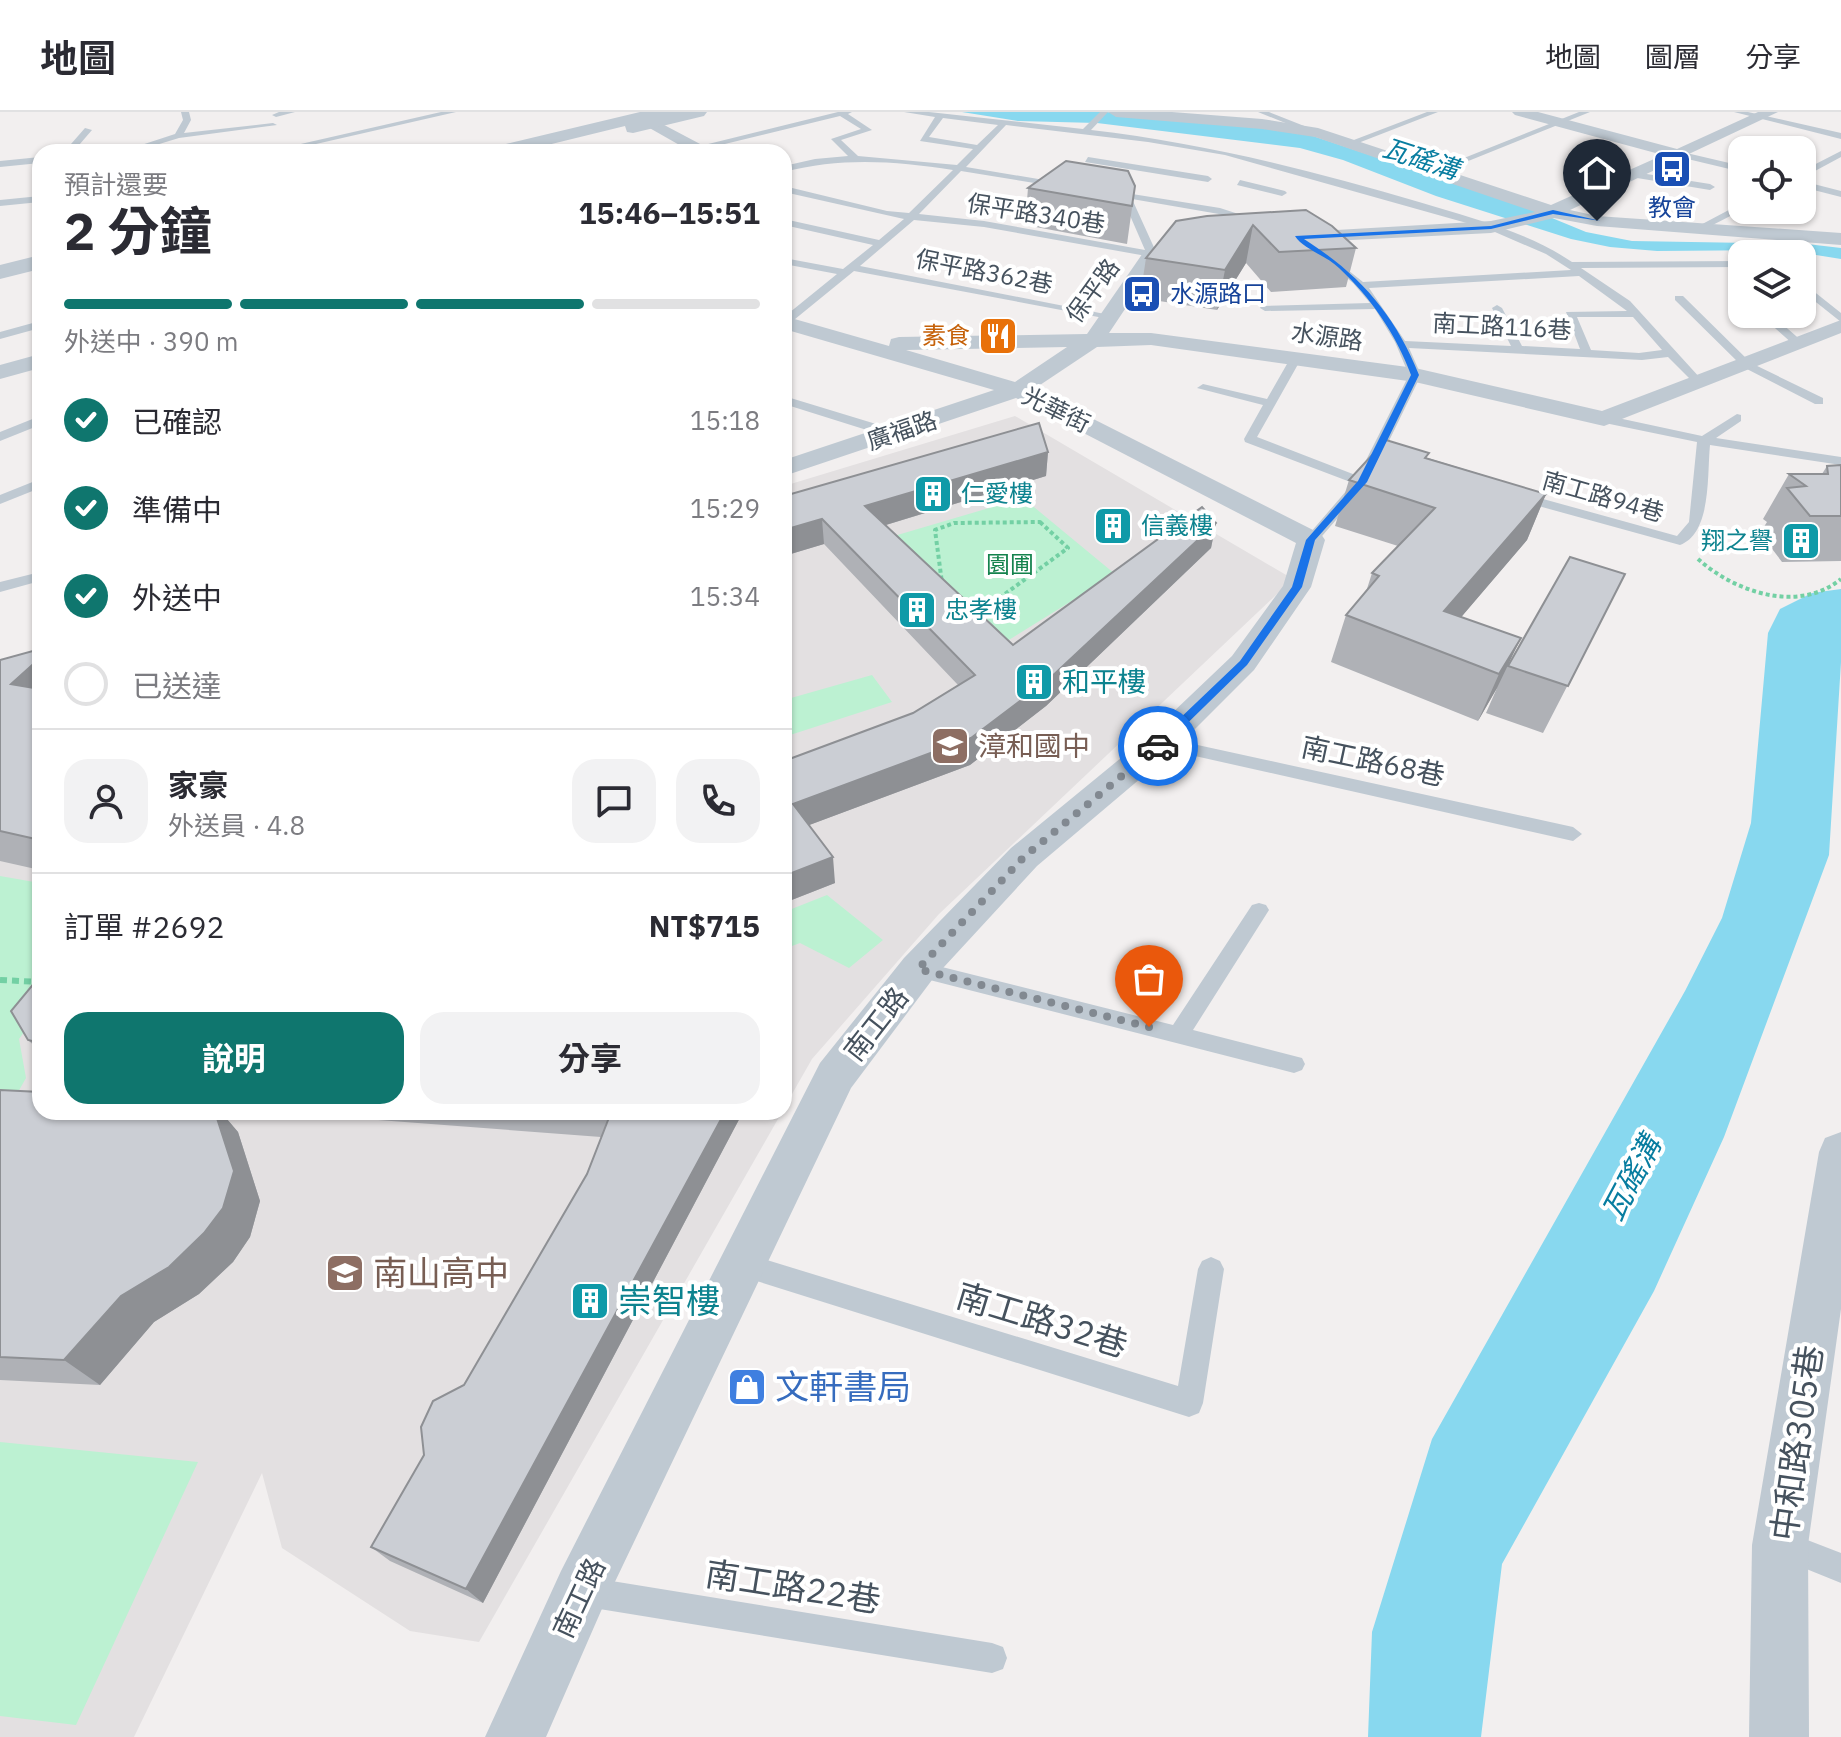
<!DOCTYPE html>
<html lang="zh-TW">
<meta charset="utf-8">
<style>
body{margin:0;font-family:"IBM Plex Sans","Noto Sans TC",sans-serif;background:#f2f2f3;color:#2b2b33;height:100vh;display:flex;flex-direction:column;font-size:30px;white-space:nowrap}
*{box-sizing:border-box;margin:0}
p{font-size:26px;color:#7c7c81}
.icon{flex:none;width:44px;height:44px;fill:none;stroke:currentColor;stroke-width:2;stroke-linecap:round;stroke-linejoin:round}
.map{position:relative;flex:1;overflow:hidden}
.panel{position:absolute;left:32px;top:32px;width:760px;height:976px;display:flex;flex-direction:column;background:#fff;border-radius:24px;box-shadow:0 2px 6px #0004}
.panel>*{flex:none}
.tools{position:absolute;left:1728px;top:24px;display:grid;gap:16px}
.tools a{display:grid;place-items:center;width:88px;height:88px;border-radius:16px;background:#fff;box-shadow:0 2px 6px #0004;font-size:40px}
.pin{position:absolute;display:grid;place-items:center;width:68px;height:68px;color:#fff;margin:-82px -34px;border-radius:50% 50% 50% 0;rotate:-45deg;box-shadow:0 0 8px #0007}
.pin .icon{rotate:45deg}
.courier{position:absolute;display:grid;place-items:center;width:80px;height:80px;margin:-40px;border:6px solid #1a73e8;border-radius:50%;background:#fff;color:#222;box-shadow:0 2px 10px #0007}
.headline em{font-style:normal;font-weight:700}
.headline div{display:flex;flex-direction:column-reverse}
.headline{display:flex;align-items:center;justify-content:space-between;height:136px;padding:0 32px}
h1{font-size:52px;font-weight:700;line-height:60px}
.bar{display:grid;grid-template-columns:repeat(4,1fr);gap:12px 8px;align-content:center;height:96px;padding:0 32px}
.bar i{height:10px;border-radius:6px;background:#e1e1e2}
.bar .active{background:#0f766e}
.bar p{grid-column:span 4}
.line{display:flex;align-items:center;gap:20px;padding:0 32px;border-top:2px solid #e1e1e2}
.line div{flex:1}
.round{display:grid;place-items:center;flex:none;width:84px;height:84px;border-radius:24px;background:#f2f2f3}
ol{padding:0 32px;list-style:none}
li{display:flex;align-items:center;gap:24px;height:88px}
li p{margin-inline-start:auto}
li .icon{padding:8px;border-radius:50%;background:#0f766e;color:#fff;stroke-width:4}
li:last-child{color:#7c7c81}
li i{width:44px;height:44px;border:4px solid #e1e1e2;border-radius:50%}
.button{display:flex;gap:16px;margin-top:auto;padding:16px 32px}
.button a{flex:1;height:92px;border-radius:24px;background:#0f766e;color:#fff;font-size:32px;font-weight:700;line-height:92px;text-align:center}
.button a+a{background:#f2f2f3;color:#2b2b33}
header{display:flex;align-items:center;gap:48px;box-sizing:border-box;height:112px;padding:0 40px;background:#fff;border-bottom:2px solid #e1e1e2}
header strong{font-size:38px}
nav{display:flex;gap:44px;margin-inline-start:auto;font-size:28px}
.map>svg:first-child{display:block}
</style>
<header>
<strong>地圖</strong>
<nav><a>地圖</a><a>圖層</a><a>分享</a></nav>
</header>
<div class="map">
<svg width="1841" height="1625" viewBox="0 0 1841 1625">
<rect width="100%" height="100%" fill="#f2efef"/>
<path fill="#e3e0e1" d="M1015,304L1293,467L939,802L812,947L784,996V374Z
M40,578V1000H782L479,1530L410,1519L282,1436L262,1361L134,1625H0V589Z"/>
<path fill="#bcf1d2" d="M1023,386L1115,462L1004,531L894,424Z
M872,563L892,590L784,625V588Z
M0,764L40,771V898L19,927L26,966L5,1003H0Z
M827,783L883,828L849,856L800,831L784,837V800Z
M0,1330L198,1350L76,1613L0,1604Z"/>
<path fill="#88d8ef" d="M962,0H1106L1298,19L1523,94L1586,120L1632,129L1807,132L1841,136V147L1785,138L1657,139L1610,135L1571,127L1436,84L1343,48L1300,36L1097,11L1018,9Z
M1841,477V550L1829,743L1724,1025L1654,1179L1502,1452L1481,1625H1368L1372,1520L1432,1327L1685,879L1722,806L1751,711L1768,521L1780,497L1812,481Z"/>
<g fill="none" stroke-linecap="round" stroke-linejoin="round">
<path stroke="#73d0a4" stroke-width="4" stroke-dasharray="4 3" stroke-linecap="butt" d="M1040,410L1068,436L972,506L944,486L935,418L954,411Z
M1698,447C1735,480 1798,502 1841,467"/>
<path stroke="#73d0a4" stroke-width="6" stroke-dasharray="7 5" stroke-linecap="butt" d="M0,868L40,870"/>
<path fill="#bfc9d2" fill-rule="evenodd" d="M181,0H189L191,8L184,21L273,11L277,13L179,26L133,40H120L175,22L183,8Z
M279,0H295L276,5L272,3Z
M441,0H456L281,40L270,39Z
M838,0H852L848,2L872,18L841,28L858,44L957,53L973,37L920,29L935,5L904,0H929L1083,17L1100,0H1108L1091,18C1203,31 1311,58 1419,90C1471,106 1526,119 1572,150L1742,149V155L1581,156L1630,189L1701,267L1703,270L1697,274L1668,245L1642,248L1409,236L1421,263L1369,370L1316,431L1311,432L1304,428L1353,371L1245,330L1244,327L1263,293L1197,276L1203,272L1267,287L1291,245H1299L1301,247L1257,325L1358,364L1409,263L1395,230L1375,197L1265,199L1260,196L1261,194L1370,191L1353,171L1325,148L1324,146L1329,143L1363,170L1571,158L1546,142L1488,117L1225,43L1148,30L1006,13L966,55L1062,71L1065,76L961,59L919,102L984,109L1145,138L1122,85L1107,82V78L1220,96L1260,109L1255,112L1219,102L1132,87L1157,142L1152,145L984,115L914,108L860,154L1115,204L1109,207L854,159L789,212L784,213V205L837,162L784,152V146L843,157L873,133L784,113V107L879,128L904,107L784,80V74L887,99L909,101L953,58C895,49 841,45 784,60V54L815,47L848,44L831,27L861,17L840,4L696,39L692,36ZM943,6L998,13L977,33L929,25ZM1579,164L1627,199L1566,200L1580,237L1522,234L1502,196L1497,193L1492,196L1511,234L1405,229L1369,176ZM1577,205H1633L1662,238L1639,241L1591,238Z
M1258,0H1269L1322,21L1315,23Z
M1427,0H1438L1353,33L1346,31Z
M1579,0H1590L1436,62L1429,60Z
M1734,0H1748L1841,21V27Z
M85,16L92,18L73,40H64Z
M1678,39L1742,54V60L1675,44Z
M1841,39V45L1802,66V59Z
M40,45V51L0,55V49Z
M1088,45L1208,64L1212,67L1208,70L1085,50Z
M1634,60L1710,72L1715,75L1710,78L1631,65Z
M1240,68L1285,79L1287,81L1282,84L1237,73Z
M1802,69L1841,79V85L1802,75Z
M40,84V90L0,94V88Z
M1742,91V98L1699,120L1691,118Z
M1802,170L1841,201V210L1802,179Z
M1729,173L1742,177V185L1729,177Z
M1675,184H1683L1751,251L1823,286V292H1815L1743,255L1675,188Z
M1759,202H1771L1804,231L1794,233Z
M40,209V216L0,227V220Z
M784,284L899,319L900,322L889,325L784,292Z
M1604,303L1702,324L1737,302L1741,303V309L1716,326L1841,345V353L1710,333C1707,362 1712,421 1680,433L1513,387L1511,384L1518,380L1677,424L1689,410L1697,330L1600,310L1598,307Z
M40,304V313L0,329V320Z
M40,367V376L0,392V383Z
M40,460V469L0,480V470Z
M1161,625L1573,715L1582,722L1573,729L1155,635L1152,631L1155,627Z
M1259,791L1266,793L1269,798L1193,918L1302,946L1305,952L1302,958L1294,961L918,865L911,863L908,857L911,851L918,849L1173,913L1252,793Z
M744,1141L1178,1274L1198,1157L1202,1149L1211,1145L1220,1149L1224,1157L1203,1291L1199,1301L1189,1305L744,1165L735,1161L731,1153L735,1145Z
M1784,1419L1841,1441V1471L1774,1444L1769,1434L1774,1424Z
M581,1464L992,1531L1003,1535L1007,1546L1003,1557L992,1561L581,1494L570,1490L566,1479L570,1468Z"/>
<path fill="#bfc9d2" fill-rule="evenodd" d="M1108,0H1172L1262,7L1318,16L1551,93L1663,43L1515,3L1512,0H1538L1677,37L1758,0H1778L1570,98L1597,104L1841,121V133L1597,114L1554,106L1491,121L1292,131L1283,125L1285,121L1491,109L1535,100L1315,25L1262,17L1116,5Z
M651,6L702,33L704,36L702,39H690L646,14L643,11Z
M1191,128L1198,130L1200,134L1198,138L1159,146L1109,221H1151L1415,256L1602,299L1841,208V221L1604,314L1415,270L1151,233L1097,235L1034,277L1321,422L1325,428L1311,475L1254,558L1173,639L1037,754L932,868L851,976L601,1499L546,1625H485L561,1459L820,951L904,846L1011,736L1149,623L1232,544L1283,474L1296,431L1016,286L784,364V348L994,278L784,217V204L889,234L891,227L899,225L1087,222L1145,138ZM1067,235L1015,270L906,238Z
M40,242V256L0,267V253Z
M1841,1020V1197L1808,1433L1809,1625H1749L1752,1433L1819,1040L1825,1026Z"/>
<path fill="#bfc9d2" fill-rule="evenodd" d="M640,0H707L704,4L633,21L627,20L625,14L519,40H487L489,36Z
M40,143V157L0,167V153Z"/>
</g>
<path fill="#afb1b6" d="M1135,74L1127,132L1025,113L1028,76Z
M1306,98L1356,136L1346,175L1271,180L1246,151L1217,198L1140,186L1146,146Z
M1048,340L1046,364L886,413L1013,533L1216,411L1211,436L1046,594L970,653L809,713L835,771L784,791V649L913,601L958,573L824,432L784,444V384Z
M1428,346L1546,382L1527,428L1461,505L1510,550L1625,462L1543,621L1486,601L1497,576L1478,609L1331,550L1346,503L1366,480L1372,461L1398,434L1335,414L1349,368Z
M1841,353V449L1782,450L1760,421L1767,410L1763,407L1789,362H1822L1827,354Z
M40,537V758L0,749V548Z
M40,864V939L28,928Z
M0,978L40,1000H231L234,1007L225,1005L238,1020L260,1089L250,1125L233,1150L199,1182L154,1210L100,1273L0,1268Z
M273,1000H743L483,1491L390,1449L371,1435L587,1062L601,1025Z"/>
<path fill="#8e9094" d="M1253,113L1246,151L1217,198L1225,158Z
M1048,340L1046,364L866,419L865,394Z
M1546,382L1527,428L1434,537L1444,499Z
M822,407L824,432L784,444V418Z
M1216,411L1211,436L1046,594L970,653L796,718L793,692Z
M1521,526L1497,576L1478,609L1499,562Z
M40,546V605L11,572Z
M833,745L835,771L784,791V764Z
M215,1000H221L238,1020L260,1089L250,1125L233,1150L199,1182L154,1210L100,1273L64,1248L121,1184Z
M725,1000H743L483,1491L466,1477Z"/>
<path fill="#cbced4" stroke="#8e9094" stroke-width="2" d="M1066,49L1128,59L1135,74L1132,94L1028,76Z
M1306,98L1332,114L1356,136L1279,140L1253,113L1225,158L1146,146L1176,109L1207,104Z
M1039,311L1048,340L865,394L1013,533L1202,395L1216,411L1048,568L971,626L793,692L833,745L784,764V649L913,601L975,563L822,407L784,418V384Z
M1386,328L1429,341L1425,346L1546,382L1444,499L1521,526L1499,562L1346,503L1379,464L1372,461L1435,396L1349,368Z
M1841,353V404H1810L1787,376L1806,374L1789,362H1828L1827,354Z
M1570,445L1625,462L1568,574L1508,554Z
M40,537V546L11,572L40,577V728L0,719V548Z
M40,864V931L28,928L11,899Z
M0,978L40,980V1000H215L234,1059L223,1096L204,1121L169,1155L121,1184L64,1248L0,1245Z
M571,1000H725L466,1477L371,1435L424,1343L421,1315L433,1289L464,1273L587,1062L610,1003Z"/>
<path fill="#1a73e8" d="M1553,98L1601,109L1553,102L1491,117L1304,127C1359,162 1395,202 1419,263L1367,370L1315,428L1302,475L1247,553L1162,636H1154V631L1240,549L1292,475L1306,428L1358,369L1411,263C1396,222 1371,186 1339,156C1327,144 1303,137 1295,124L1491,114Z"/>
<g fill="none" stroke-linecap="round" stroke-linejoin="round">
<path stroke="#828991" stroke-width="8" stroke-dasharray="0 14.4" d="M1149,915L918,857L1024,745L1158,634"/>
</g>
<defs>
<symbol id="bus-square" viewBox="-11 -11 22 22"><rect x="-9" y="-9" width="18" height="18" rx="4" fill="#1a4fb4" stroke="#fff"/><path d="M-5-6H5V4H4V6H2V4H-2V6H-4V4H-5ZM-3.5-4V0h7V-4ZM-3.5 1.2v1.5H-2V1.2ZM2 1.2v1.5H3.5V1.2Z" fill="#fff"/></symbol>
<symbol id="restaurant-square" viewBox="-11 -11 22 22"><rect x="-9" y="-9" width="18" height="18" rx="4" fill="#e8710a" stroke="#fff"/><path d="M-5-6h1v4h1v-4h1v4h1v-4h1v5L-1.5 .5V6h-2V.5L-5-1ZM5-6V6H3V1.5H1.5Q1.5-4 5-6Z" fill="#fff"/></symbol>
<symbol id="building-square" viewBox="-11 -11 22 22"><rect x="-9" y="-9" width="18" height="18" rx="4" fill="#0f9aa8" stroke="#fff"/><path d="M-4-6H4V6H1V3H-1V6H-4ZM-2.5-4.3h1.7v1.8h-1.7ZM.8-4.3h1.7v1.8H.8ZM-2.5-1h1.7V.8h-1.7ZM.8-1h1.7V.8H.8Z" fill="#fff"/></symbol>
<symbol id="school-square" viewBox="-11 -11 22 22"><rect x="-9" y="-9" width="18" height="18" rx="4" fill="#8d6e63" stroke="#fff"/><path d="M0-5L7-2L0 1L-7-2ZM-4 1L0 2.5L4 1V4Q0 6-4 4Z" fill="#fff"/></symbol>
<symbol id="shop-square" viewBox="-11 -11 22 22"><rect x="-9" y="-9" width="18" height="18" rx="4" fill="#3f7fe0" stroke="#fff"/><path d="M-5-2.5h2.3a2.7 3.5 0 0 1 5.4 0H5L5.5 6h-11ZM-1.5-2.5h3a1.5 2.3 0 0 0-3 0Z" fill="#fff"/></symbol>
</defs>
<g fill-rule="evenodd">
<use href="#bus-square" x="1650" y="35" width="44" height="44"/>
<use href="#bus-square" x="1120" y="160" width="44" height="44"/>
<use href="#restaurant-square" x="976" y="202" width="44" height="44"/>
<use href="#building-square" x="911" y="360" width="44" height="44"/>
<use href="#building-square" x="1091" y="392" width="44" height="44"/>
<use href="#building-square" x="1779" y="407" width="44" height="44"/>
<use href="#building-square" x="895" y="476" width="44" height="44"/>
<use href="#building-square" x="1012" y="548" width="44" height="44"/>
<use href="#school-square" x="928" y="612" width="44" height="44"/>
<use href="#school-square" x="323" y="1139" width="44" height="44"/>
<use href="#building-square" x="568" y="1167" width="44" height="44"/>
<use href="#shop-square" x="725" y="1253" width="44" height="44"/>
</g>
<g text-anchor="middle" stroke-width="8" stroke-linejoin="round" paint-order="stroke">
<g font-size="24" fill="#164399" stroke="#fff">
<text x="1672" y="104">教會</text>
<text x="1170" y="190" text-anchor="start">水源路口</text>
</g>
<g font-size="24" fill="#46525e" stroke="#fff">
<text transform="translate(1036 102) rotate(9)" y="8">保平路340巷</text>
<text transform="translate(984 160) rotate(11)" y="8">保平路362巷</text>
<text transform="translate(1093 179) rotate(-54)" y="8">保平路</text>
<text transform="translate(1502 215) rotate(3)" y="8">南工路116巷</text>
<text transform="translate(1327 225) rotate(8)" y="8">水源路</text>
<text transform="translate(1056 298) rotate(26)" y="8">光華街</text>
<text transform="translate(902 319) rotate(-19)" y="8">廣福路</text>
<text transform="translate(1603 385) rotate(16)" y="8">南工路94巷</text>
</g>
<g font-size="24" fill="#c56008" stroke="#fff" text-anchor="end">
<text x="970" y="232">素食</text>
</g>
<g font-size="24" fill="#0d838f" stroke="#fff" text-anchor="start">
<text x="961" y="390">仁愛樓</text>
<text x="1141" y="422">信義樓</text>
<text x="1773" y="437" text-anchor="end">翔之譽</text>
<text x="945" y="506">忠孝樓</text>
</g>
<g font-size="24" fill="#14824d" stroke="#fff">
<text x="1010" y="461">園圃</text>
</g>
<g font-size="26" font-style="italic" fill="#087da0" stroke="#fff">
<text transform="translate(1421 47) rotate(18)" y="9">瓦磘溝</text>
</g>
<g font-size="28" fill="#0d838f" stroke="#fff" text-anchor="start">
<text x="1062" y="580">和平樓</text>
</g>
<g font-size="28" fill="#785e54" stroke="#fff" text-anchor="start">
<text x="978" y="644">漳和國中</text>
</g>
<g font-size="28" fill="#46525e" stroke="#fff">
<text transform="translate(1373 649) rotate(12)" y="10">南工路68巷</text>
<text transform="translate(876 912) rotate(-52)" y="10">南工路</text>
<text transform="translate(579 1486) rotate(-65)" y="10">南工路</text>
</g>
<g font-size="30" font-style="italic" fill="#087da0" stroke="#fff">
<text transform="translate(1632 1066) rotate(-62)" y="10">瓦磘溝</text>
</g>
<g font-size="34" fill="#785e54" stroke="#fff" text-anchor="start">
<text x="373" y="1173">南山高中</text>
</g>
<g font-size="34" fill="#0d838f" stroke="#fff" text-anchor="start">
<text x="618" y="1201">崇智樓</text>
</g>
<g font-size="34" fill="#46525e" stroke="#fff">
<text transform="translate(1042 1208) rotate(17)" y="12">南工路32巷</text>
<text transform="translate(1797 1331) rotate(-82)" y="12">中和路305巷</text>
<text transform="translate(793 1475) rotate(9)" y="12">南工路22巷</text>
</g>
<g font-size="34" fill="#366cbe" stroke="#fff" text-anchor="start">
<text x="775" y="1287">文軒書局</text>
</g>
</g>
</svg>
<div class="tools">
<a><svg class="icon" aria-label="locate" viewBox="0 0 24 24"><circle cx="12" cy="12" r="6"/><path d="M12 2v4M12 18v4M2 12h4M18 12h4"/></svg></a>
<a><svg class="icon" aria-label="layers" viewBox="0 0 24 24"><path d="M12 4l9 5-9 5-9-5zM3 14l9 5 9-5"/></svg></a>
</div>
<div class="pin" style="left:1149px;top:915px;background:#ea580c"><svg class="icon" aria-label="bag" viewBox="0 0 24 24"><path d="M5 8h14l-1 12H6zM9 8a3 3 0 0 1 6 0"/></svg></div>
<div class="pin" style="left:1597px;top:109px;background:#1f2937"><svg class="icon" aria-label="home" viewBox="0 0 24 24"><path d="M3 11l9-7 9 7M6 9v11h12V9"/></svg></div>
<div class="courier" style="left:1158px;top:634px"><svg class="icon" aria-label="car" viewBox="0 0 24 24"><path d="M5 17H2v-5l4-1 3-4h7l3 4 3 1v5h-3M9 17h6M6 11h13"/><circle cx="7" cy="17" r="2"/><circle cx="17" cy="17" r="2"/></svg></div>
<section class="panel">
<div class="headline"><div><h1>2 分鐘</h1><p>預計還要</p></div><em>15:46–15:51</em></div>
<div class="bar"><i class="active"></i><i class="active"></i><i class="active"></i><i></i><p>外送中 · 390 m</p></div>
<ol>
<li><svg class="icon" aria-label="check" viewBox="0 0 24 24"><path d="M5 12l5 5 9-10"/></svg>已確認<p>15:18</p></li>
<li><svg class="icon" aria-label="check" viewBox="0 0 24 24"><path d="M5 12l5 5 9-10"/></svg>準備中<p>15:29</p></li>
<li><svg class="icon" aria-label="check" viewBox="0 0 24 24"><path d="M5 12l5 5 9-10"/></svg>外送中<p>15:34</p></li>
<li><i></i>已送達</li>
</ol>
<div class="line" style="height:144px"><a class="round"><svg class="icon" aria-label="person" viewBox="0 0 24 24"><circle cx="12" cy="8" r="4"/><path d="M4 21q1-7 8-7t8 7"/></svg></a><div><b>家豪</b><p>外送員 · 4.8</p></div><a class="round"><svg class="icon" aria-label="chat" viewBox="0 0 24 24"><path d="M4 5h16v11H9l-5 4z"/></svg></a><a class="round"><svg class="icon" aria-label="phone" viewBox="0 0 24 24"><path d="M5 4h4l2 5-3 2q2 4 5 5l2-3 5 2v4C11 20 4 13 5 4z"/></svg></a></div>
<div class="line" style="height:104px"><div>訂單 #2692</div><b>NT$715</b></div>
<div class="button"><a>說明</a><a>分享</a></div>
</section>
</div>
